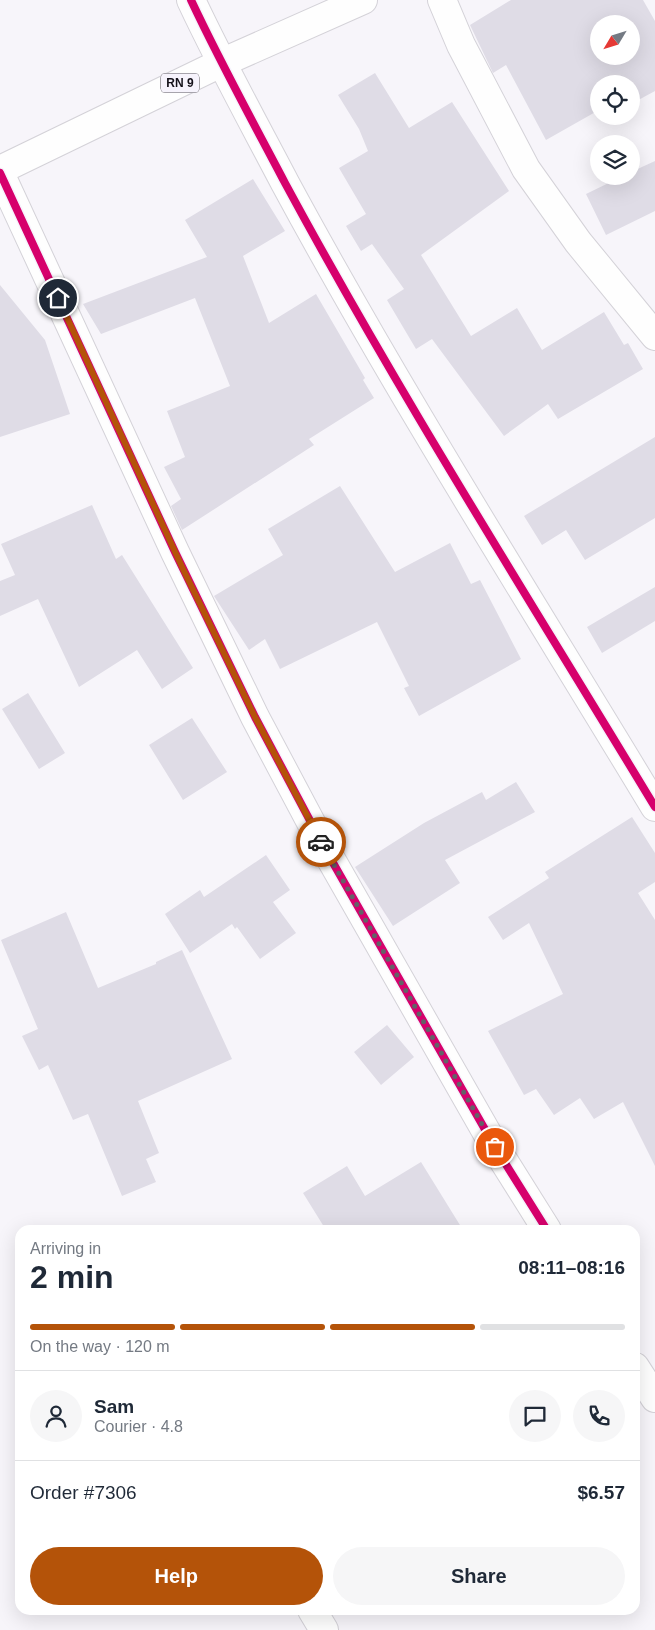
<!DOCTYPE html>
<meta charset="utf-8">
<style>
body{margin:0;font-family:Helvetica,sans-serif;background:#f6f6f7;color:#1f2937;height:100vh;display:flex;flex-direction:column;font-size:19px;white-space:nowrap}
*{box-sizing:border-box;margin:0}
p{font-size:16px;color:#747a83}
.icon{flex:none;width:28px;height:28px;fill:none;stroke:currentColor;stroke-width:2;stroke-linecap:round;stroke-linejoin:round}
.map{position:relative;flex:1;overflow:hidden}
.panel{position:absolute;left:15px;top:1225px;width:625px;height:390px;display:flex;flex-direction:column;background:#fff;border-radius:15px;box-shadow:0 5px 20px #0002}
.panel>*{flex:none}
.needle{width:32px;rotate:232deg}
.tools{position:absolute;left:590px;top:15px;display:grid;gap:10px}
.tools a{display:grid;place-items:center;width:50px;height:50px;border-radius:50%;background:#fff;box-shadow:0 5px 20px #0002;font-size:25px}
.pin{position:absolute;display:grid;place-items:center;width:42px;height:42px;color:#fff;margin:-21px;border:2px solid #fff;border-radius:50%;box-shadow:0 1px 5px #0007}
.courier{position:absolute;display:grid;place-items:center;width:50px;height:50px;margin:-25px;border:4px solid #b45309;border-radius:50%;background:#fff;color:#222;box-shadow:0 1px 6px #0007}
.head em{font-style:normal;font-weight:800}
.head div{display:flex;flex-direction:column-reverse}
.head{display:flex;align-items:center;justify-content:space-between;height:85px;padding:0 15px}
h1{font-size:32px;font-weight:800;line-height:38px}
.bar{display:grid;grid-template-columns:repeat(4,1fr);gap:8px 5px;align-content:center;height:60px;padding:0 15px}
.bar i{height:6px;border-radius:4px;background:#e0e1e3}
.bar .selected{background:#b45309}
.bar p{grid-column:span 4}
.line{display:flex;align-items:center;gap:12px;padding:0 15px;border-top:1px solid #e0e1e3}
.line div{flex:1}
.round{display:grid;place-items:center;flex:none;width:52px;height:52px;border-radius:26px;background:#f6f6f7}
.action{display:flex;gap:10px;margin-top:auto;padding:10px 15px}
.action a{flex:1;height:58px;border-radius:30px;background:#b45309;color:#fff;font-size:20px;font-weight:800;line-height:58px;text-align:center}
.action a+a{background:#f6f6f7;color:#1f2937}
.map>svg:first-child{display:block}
</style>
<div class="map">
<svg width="655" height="1630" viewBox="0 0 655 1630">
<rect width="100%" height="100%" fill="#f7f5fa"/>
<path fill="#dfdce6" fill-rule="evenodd" d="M511,0H643L655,21V91L631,104V84H599V110L546,140L506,65L493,73L470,25ZM599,24H631V56H599Z
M375,73L409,128L452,102L509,191L421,255L471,336L517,308L542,350L604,312L624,345L628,343L643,369L558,419L548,404L504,436L432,339L416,349L387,300L404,289L372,244L361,251L346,226L366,214L339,168L368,151L359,129L338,95Z
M655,161V211L606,235L586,194L623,176H631V172Z
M253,179L285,231L243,256L269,323L316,294L365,378L363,380L374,398L309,439L314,445L182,530L171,506L181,499L164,467L185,457L167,411L230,386L195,298L101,334L83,304L207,257L185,220Z
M0,285L45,340L70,414L0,437Z
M655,437V518L585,560L566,530L542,545L524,516Z
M340,486L395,572L450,543L471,584L480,580L521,659L419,716L404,688L409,686L377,622L280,669L265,639L249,650L214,596L283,555L268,529Z
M92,505L116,559L122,555L193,668L162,689L137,650L79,687L38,599L0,616V581L15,575L1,544Z
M655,587V621L602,653L587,627Z
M28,693L65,753L39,769L2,709Z
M192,718L227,772L183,800L149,745Z
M516,782L535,812L445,860L460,883L393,926L355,867L424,823L482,792L486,800Z
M632,817L655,853V882L638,893L655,920V1166L623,1102L594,1119L580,1098L554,1115L536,1089L524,1095L488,1031L563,994L529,923L503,940L488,917L549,878L545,872Z
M266,855L290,890L273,902L296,933L260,959L237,927L235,929L232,924L190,953L165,914L200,890L204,897Z
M66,912L98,988L156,964V962L182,950L232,1059L138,1101L159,1153L146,1159L156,1182L122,1196L88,1114L73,1120L48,1065L39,1070L22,1036L38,1029L1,940Z
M387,1025L414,1057L381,1085L354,1052Z
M421,1162L463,1230H326L303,1193L347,1166L365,1196Z"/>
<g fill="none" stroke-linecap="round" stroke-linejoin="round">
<defs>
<path id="minor" d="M191,0C220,62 253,122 285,183C400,396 530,600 655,807
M442,0L461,45L526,169L578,242L655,336
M0,173L175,552L255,717L324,847L495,1147L547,1230
M635,1367L655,1398
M312,1610L324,1630"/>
<path id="primary" d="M0,170L221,63L363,0"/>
</defs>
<use href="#minor" stroke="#d4d2d8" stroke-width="30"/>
<use href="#primary" stroke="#d4d2d8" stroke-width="30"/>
<use href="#minor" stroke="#fefefe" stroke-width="28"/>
<use href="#primary" stroke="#fefefe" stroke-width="28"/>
<defs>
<path id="cycleway" d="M191,0C220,62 253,122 285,183C400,396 530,600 655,807
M0,173L175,552L255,717L324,847L495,1147L547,1230"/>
</defs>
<use href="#cycleway" stroke="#f6f3fc" stroke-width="11"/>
<use href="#cycleway" stroke="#d6006c" stroke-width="8"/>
</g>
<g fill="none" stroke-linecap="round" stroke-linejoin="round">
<path stroke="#636168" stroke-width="5" stroke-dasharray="0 9" d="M321,842L495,1147"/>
<path stroke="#b45309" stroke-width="6" d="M58,298L183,569L255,717L321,842"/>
</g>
<g text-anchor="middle" stroke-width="4" stroke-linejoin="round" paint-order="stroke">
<rect fill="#f6f3fc" stroke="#58555d" stroke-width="1" x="161" y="73.5" width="38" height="19" rx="4"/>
<g font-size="12" font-weight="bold" fill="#141119">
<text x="180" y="87">RN 9</text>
</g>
</g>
</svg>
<div class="tools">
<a><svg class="needle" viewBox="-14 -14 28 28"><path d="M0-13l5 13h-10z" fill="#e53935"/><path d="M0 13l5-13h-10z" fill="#747a83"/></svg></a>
<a><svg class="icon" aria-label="locate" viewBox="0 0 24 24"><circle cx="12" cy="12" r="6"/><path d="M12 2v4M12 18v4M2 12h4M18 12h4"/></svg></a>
<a><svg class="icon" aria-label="layers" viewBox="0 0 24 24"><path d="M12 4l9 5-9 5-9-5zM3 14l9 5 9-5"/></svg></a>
</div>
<div class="pin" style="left:495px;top:1147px;background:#ea580c"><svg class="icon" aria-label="bag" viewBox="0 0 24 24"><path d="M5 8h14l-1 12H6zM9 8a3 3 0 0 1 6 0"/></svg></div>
<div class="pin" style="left:58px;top:298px;background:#1f2937"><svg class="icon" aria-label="home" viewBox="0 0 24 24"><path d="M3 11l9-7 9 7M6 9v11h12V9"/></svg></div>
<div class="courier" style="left:321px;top:842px"><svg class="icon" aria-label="car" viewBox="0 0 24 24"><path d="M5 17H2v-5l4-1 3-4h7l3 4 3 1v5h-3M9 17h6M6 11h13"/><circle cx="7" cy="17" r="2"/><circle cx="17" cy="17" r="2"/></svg></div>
<section class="panel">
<div class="head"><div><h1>2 min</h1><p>Arriving in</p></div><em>08:11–08:16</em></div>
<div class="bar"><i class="selected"></i><i class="selected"></i><i class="selected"></i><i></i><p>On the way · 120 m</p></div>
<div class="line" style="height:90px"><a class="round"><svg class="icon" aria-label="person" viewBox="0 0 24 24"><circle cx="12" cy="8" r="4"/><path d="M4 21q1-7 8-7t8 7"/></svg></a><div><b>Sam</b><p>Courier · 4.8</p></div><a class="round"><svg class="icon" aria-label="chat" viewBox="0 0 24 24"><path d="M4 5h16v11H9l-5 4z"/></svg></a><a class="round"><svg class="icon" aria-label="phone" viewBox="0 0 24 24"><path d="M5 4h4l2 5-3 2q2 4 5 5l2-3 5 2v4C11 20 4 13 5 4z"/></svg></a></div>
<div class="line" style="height:65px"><div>Order #7306</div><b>$6.57</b></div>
<div class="action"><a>Help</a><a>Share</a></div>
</section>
</div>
